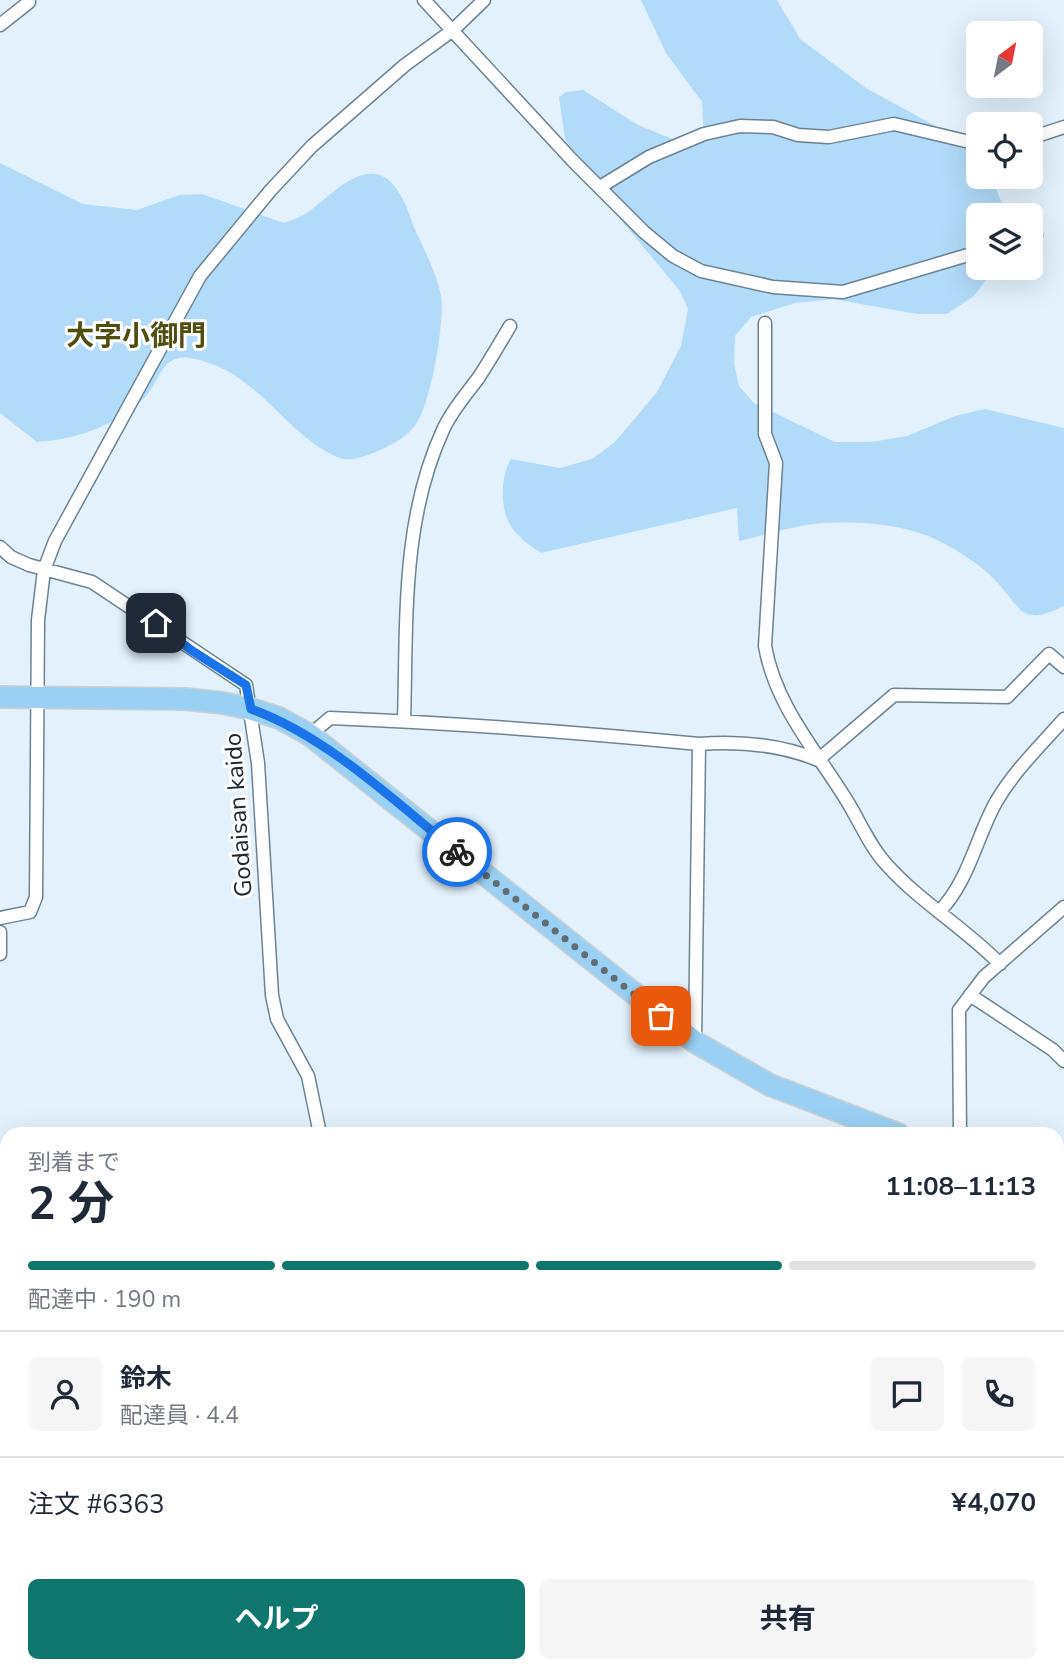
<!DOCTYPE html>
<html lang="ja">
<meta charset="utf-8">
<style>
body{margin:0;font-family:"Nunito Sans","Noto Sans JP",sans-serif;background:#f6f6f7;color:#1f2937;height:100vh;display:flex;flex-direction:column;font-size:26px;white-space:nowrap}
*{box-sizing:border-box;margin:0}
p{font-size:23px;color:#747a83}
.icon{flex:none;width:38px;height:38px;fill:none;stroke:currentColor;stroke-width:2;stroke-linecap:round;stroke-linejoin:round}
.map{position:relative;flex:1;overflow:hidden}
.sheet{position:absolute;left:0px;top:1127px;width:1064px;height:546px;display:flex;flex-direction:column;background:#fff;border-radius:21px 21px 0 0;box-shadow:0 7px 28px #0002}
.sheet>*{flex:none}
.needle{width:46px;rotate:32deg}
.buttons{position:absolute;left:966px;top:21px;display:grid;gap:14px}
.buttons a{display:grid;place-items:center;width:77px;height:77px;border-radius:10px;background:#fff;box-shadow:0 7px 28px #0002;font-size:35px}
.pin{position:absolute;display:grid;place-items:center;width:60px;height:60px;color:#fff;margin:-30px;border-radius:14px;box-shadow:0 4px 10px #0006}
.courier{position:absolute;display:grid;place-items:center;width:70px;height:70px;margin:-35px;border:5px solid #1a73e8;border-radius:50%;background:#fff;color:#222;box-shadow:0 2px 9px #0007}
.head em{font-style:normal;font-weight:700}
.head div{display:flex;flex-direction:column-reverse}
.head{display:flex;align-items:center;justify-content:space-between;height:119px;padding:0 28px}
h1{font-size:46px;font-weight:700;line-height:52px}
.bar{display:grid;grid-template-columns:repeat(4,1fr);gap:10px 7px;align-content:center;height:84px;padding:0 28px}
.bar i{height:9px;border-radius:5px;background:#e0e1e3}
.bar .active{background:#0f766e}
.bar p{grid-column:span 4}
.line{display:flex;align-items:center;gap:18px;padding:0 28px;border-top:2px solid #e0e1e3}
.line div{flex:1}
.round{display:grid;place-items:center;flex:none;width:74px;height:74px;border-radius:10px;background:#f6f6f7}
.action{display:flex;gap:14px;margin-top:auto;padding:14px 28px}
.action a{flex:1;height:80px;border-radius:10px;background:#0f766e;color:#fff;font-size:28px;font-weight:700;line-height:80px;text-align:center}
.action a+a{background:#f6f6f7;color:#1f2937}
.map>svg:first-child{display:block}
</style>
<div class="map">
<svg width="1064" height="1673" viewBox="0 0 1064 1673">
<rect width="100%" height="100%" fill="#e2f1fc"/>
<path fill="#b1dbf9" d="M641,0H777L800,39L866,88L961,140L978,157V177H991L1007,215H978V268H995L974,296L947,314H917L833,299L795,303L751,317L735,336L734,364L739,386L754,403L835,442H871L907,436L955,416L985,409L1064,428V606C1020,628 1021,607 995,580C982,566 960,552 943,543C908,524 862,521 823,523C795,525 766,535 739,541L737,508L541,553C529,545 516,536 509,523C500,505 501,475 511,459L560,468L592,459L615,442L657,392L681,346L688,309L680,291L617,215L565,139L559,97L566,92L583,90L638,125L690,146L704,142L702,102L666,53Z
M0,163L83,204L137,210L179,195L202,194L284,223C292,220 301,217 308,212C326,200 351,171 375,174C397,176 408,210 414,227C423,248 437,273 441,296C445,322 431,403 416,424C406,438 393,444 378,451C366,456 349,463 337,457C283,433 257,369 190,358C164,354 161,376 149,392C145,398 137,406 130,410C102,430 71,440 37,442L0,413Z"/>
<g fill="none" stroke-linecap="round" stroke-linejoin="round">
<path stroke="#73c1f4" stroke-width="24" d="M1057,1237L1064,1242
M0,1349L7,1350"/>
<defs>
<path id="minor" d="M424,0L573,161L644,232L673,256L701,271L773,287L843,292L978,252
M0,25L29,2
M1031,138L1064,127
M600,187L649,157L704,134L740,126L773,127L798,135L829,137L894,124L978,144
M1031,237L1036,235
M765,323V434L776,463L765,646C775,705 817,752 847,801C860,822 870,847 887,865C920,902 965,928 1000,964
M0,547L11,557L29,565L92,582L246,685L258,763L272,995L277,1019L308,1076L320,1134
M404,721C407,623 401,521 443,430C452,410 466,395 479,377C490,360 500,343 510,326
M310,735L330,718C454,723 575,732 699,744C739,741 782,745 818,760
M818,760L894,695L1007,697L1049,654L1064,667
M939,912C969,881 976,838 996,802C1014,771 1040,746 1064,719
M0,918L30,912L36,897L38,620L44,570L55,541L200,276L270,191L312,146L405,65L453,30L484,0
M0,932V954
M970,995L1053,1050L1064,1061
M695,1042L699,744
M960,1134L959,1010L984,977L1064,907
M0,1372H7
M118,1666V1673
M444,1666L447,1673"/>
<path id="trunk" d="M0,697L185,699L223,703L251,709L279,718L310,735L695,1042L770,1085L898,1134
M1057,1192L1064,1195"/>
</defs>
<use href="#minor" stroke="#6b8393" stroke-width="15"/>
<use href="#trunk" stroke="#cdcfd1" stroke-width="24"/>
<use href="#minor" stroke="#fff" stroke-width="12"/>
<use href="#trunk" stroke="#9ad0f4" stroke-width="21"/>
</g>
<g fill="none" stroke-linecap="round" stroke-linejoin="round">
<path stroke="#616d75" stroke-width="7" stroke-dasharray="0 12.6" d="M457,852L661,1016"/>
<path stroke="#1a73e8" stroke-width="9" d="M156,623L191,650L246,685L251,709C325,735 396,802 457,852"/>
</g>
<g text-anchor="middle" stroke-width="6" stroke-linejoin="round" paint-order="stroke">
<g font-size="24" fill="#1c262d" stroke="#fff">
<text transform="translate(238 815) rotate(-94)" y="8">Godaisan kaido</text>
</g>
<g font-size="28" font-weight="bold" fill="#4f4d0f" stroke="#fff">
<text x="136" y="345">大字小御門</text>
</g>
</g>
</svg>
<div class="buttons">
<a><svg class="needle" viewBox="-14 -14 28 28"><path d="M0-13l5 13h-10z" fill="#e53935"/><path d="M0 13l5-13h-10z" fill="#747a83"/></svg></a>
<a><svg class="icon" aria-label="locate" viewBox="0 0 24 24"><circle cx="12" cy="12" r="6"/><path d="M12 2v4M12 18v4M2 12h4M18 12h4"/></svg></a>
<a><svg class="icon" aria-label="layers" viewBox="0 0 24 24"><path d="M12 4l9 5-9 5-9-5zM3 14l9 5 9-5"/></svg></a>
</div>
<div class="pin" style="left:661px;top:1016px;background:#ea580c"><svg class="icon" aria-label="bag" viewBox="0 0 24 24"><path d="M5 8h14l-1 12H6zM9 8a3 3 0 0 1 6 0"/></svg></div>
<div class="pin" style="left:156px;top:623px;background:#1f2937"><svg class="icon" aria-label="home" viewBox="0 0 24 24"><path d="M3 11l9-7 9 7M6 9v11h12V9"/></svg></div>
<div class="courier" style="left:457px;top:852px"><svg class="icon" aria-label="bike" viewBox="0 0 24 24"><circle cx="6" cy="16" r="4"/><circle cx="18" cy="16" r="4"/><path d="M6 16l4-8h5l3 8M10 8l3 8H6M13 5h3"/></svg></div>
<section class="sheet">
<div class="head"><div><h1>2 分</h1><p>到着まで</p></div><em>11:08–11:13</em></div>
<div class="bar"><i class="active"></i><i class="active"></i><i class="active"></i><i></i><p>配達中 · 190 m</p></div>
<div class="line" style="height:126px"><a class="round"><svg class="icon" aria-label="person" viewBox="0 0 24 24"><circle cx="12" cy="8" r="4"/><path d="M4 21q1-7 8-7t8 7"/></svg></a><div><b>鈴木</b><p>配達員 · 4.4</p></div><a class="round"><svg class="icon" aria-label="chat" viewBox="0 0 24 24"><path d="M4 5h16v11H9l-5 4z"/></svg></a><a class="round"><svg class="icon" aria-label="phone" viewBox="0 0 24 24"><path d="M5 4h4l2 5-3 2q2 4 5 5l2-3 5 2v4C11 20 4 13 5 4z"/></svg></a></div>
<div class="line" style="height:91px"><div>注文 #6363</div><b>¥4,070</b></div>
<div class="action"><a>ヘルプ</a><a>共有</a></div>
</section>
</div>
